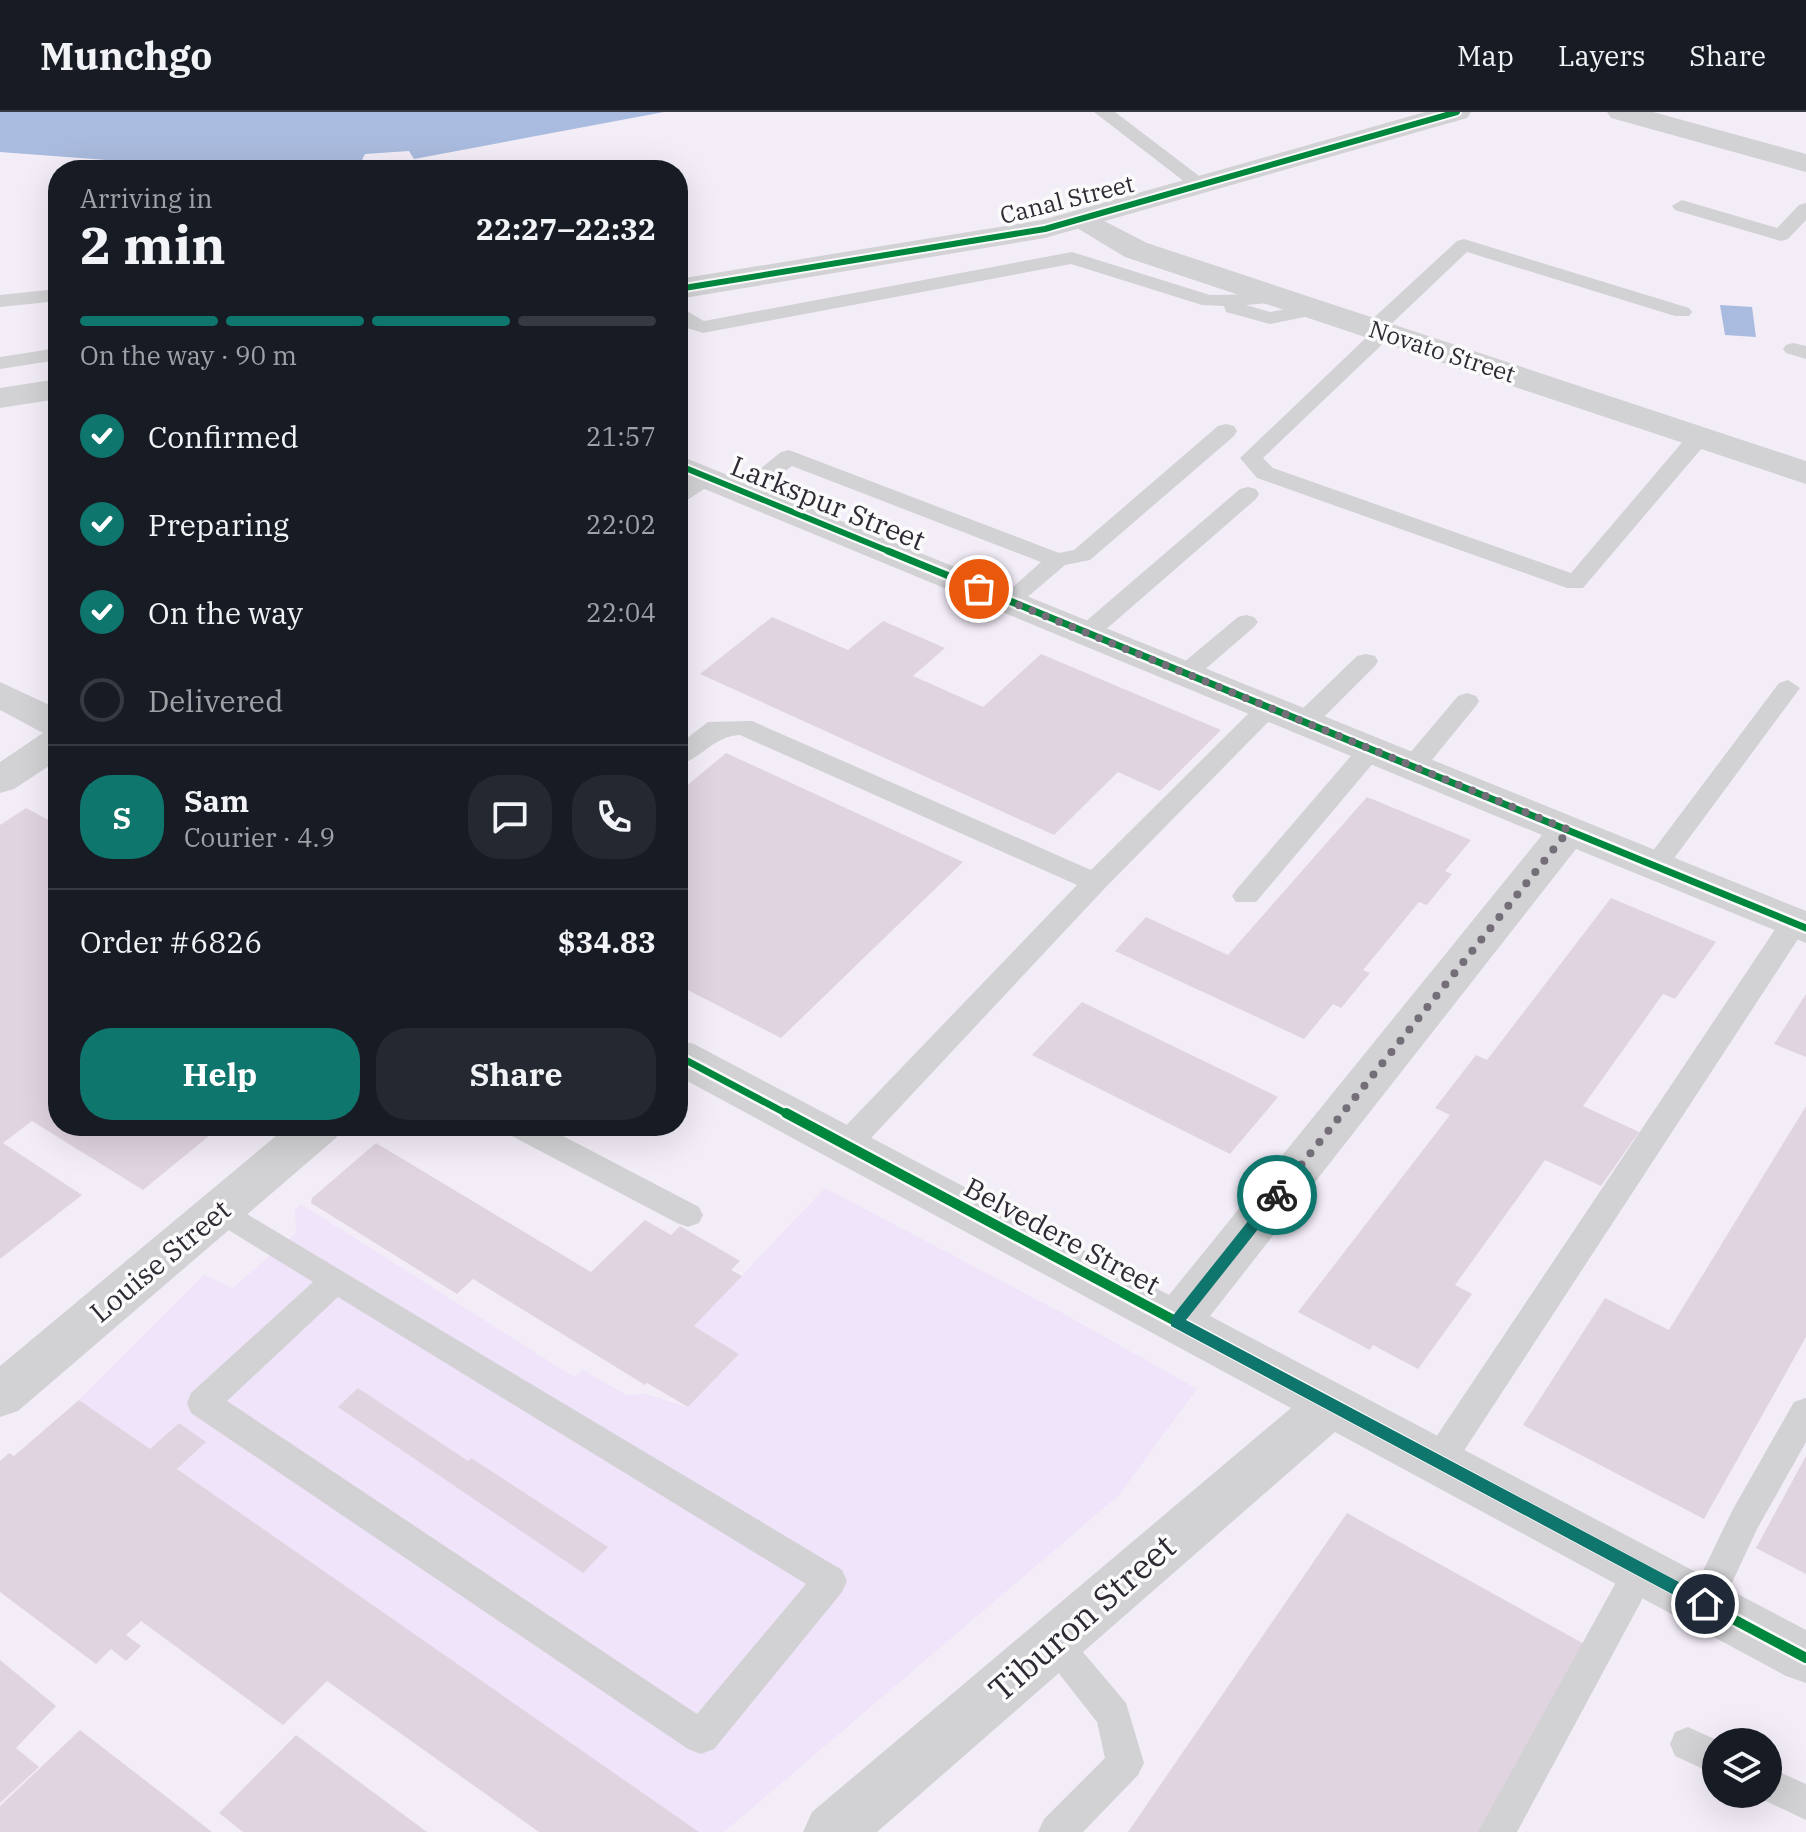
<!DOCTYPE html>
<meta charset="utf-8">
<style>
body{margin:0;font-family:"IBM Plex Serif",serif;background:#242831;color:#f1f3f6;height:100vh;display:flex;flex-direction:column;font-size:30px;white-space:nowrap}
*{box-sizing:border-box;margin:0}
p{font-size:26px;color:#9ea1a6}
.icon{flex:none;width:44px;height:44px;fill:none;stroke:currentColor;stroke-width:2;stroke-linecap:round;stroke-linejoin:round}
.map{position:relative;flex:1;overflow:hidden}
.details{position:absolute;left:48px;top:48px;width:640px;height:976px;display:flex;flex-direction:column;background:#171b24;border-radius:32px;box-shadow:0 8px 32px #0002}
.details>*{flex:none}
.tools{position:absolute;left:1702px;top:1616px;display:grid;gap:16px}
.tools a{display:grid;place-items:center;width:80px;height:80px;border-radius:50%;background:#171b24;box-shadow:0 8px 32px #0002;font-size:40px}
.pin{position:absolute;display:grid;place-items:center;width:68px;height:68px;color:#fff;margin:-34px;border:4px solid #fff;border-radius:50%;box-shadow:0 2px 8px #0007}
.courier{position:absolute;display:grid;place-items:center;width:80px;height:80px;margin:-40px;border:6px solid #0f766e;border-radius:50%;background:#fff;color:#222;box-shadow:0 2px 10px #0007}
.summary em{font-style:normal;font-weight:700}
.summary div{display:flex;flex-direction:column-reverse}
.summary{display:flex;align-items:center;justify-content:space-between;height:136px;padding:0 32px}
h1{font-size:52px;font-weight:700;line-height:60px}
.bar{display:grid;grid-template-columns:repeat(4,1fr);gap:12px 8px;align-content:center;height:96px;padding:0 32px}
.bar i{height:10px;border-radius:6px;background:#363941}
.bar .active{background:#0f766e}
.bar p{grid-column:span 4}
.line{display:flex;align-items:center;gap:20px;padding:0 32px;border-top:2px solid #363941}
.line div{flex:1}
.round{display:grid;place-items:center;flex:none;width:84px;height:84px;border-radius:32px;background:#242831}
ol{padding:0 32px;list-style:none}
li{display:flex;align-items:center;gap:24px;height:88px}
li p{margin-inline-start:auto}
li .icon{padding:8px;border-radius:50%;background:#0f766e;color:#fff;stroke-width:4}
li:last-child{color:#9ea1a6}
li i{width:44px;height:44px;border:4px solid #363941;border-radius:50%}
.action{display:flex;gap:16px;margin-top:auto;padding:16px 32px}
.action a{flex:1;height:92px;border-radius:32px;background:#0f766e;color:#fff;font-size:32px;font-weight:700;line-height:92px;text-align:center}
.action a+a{background:#242831;color:#f1f3f6}
header{display:flex;align-items:center;gap:48px;box-sizing:border-box;height:112px;padding:0 40px;background:#171b24;border-bottom:2px solid #363941}
header strong{font-size:38px}
nav{display:flex;gap:44px;margin-inline-start:auto;font-size:28px}
.map>svg:first-child{display:block}
</style>
<header>
<strong>Munchgo</strong>
<nav><a>Map</a><a>Layers</a><a>Share</a></nav>
</header>
<div class="map">
<svg width="1806" height="1720" viewBox="0 0 1806 1720">
<rect width="100%" height="100%" fill="#f3edf8"/>
<path fill="#efe4f9" d="M825,1076L1066,1203L1197,1277L1119,1383L724,1720H699L177,1357L206,1330L179,1311L150,1337L79,1288L204,1163L233,1176L296,1121L295,1097L301,1092L574,1265L583,1258L626,1283L646,1282L688,1295L739,1242L694,1214Z"/>
<path fill="#a9bbde" d="M0,0H664L414,47L409,39L365,42L361,50L283,58H157L160,52L0,40Z
M1720,193L1752,195L1756,225L1725,223Z"/>
<path fill="#e0d4e0" d="M772,505L848,538L883,509L945,536L913,564L983,595L1041,542L1221,618L1160,679L1118,660L1054,723L700,562Z
M726,641L963,750L781,926L678,873V681Z
M1367,685L1471,728L1445,759L1452,762L1427,793L1419,790L1363,858L1370,861L1341,896L1333,892L1304,927L1115,839L1146,805L1228,843Z
M26,696L58,713V1014H221L143,1078L32,1009L3,1031L82,1083L0,1147V713Z
M1611,786L1716,830L1675,887L1663,882L1583,994L1639,1020L1601,1074L1545,1048L1455,1173L1472,1182L1418,1257L1373,1233L1370,1238L1298,1200L1450,1003L1435,996L1476,943L1487,948Z
M1806,882V945L1774,932Z
M1082,890L1278,985L1230,1042L1032,943Z
M1806,994V1225L1704,1407L1523,1313L1605,1186L1669,1218Z
M376,1031L591,1160L645,1108L671,1123L680,1114L740,1149L731,1158L742,1164L694,1214L739,1242L688,1295L647,1271L645,1273L473,1167L457,1182L311,1091L312,1086Z
M358,1276L468,1349L471,1346L608,1435L583,1461L338,1295Z
M79,1288L150,1337L179,1311L206,1330L177,1357L699,1720H539L327,1569L283,1613L141,1509L126,1523L141,1534L126,1549L111,1537L96,1552L0,1480V1349L9,1341L14,1344Z
M1806,1344V1462L1756,1436Z
M1347,1401L1597,1539L1482,1720H1128Z
M0,1548L56,1594L16,1636L39,1655L0,1691Z
M80,1618L212,1720H0V1694Z
M296,1623L427,1720H243L219,1701Z"/>
<g fill="none" stroke-linecap="round" stroke-linejoin="round">
<path fill="#d2d1d4" fill-rule="evenodd" d="M1094,0H1115L1211,73L1201,79L1194,77Z
M1682,88L1777,116L1799,93L1806,91V108L1788,127L1781,129L1675,98L1672,94Z
M1464,127L1689,196L1692,200L1689,204H1675L1467,140L1388,215L1394,220L1391,224L1263,346L1273,356L1571,461L1691,320H1707L1710,325L1707,330L1583,476H1567L1257,366L1240,346L1370,222L1363,217L1366,213L1457,129Z
M1072,140L1210,183L1279,182L1282,186L1279,190L1246,193L1270,200L1313,192L1323,198L1320,202L1270,212L1226,200L1224,194L1202,193L1071,152L703,221L678,213V194L704,209Z
M58,177V189L0,195V183Z
M1793,231L1806,234V247L1786,241L1783,237L1786,233Z
M58,236V248L0,257V245Z
M1226,312L1234,314L1237,319L1234,324L1090,448L1065,453L1017,494L1009,496L997,489L1041,450L792,354L751,385H735L732,380L781,340L789,338L1059,441L1074,438L1218,314Z
M707,358L715,360L718,365L715,370L678,394V376Z
M1248,375L1256,377L1259,382L1256,387L1096,526H1078L1075,521L1078,516L1240,377Z
M1246,503L1254,505L1258,510L1254,515L1195,566H1177L1174,561L1177,556L1238,505Z
M1366,542L1375,544L1378,549L1375,554L1313,616H1295L1291,610L1295,604L1357,544Z
M1788,568L1800,576L1664,760H1646L1642,754L1646,748L1779,571Z
M1467,581L1476,584L1479,589L1476,594L1422,660H1404L1400,654L1404,648L1458,584Z
M1269,587L1281,595L1278,600L1105,776L857,1041L846,1044L835,1041L831,1033L835,1025L1077,773L740,623C713,624 702,647 678,653V633L708,610L752,609L1091,758L1260,590Z
M1371,629L1380,631L1384,637L1380,643L1256,790H1236L1232,784L1236,778L1362,631Z
M1794,802L1804,804V818L1450,1360L1438,1364L1426,1360L1421,1350L1426,1340L1784,804Z
M504,1014H544L699,1095L703,1103L699,1111L688,1115L677,1111L508,1022Z
M220,1086L842,1458L847,1469L842,1480L714,1637L701,1642L688,1637L191,1301L187,1291L191,1281L313,1170L209,1106L205,1098L209,1090ZM338,1185L806,1472L697,1602L227,1289Z
M1806,1286V1330L1757,1417L1717,1503L1705,1507L1693,1503L1687,1492L1732,1399L1794,1290Z
M1641,1443L1653,1447L1658,1458L1517,1720H1478L1629,1447Z
M1053,1515L1066,1520L1126,1591L1144,1651L1138,1663L1083,1720H1038L1044,1707L1105,1646L1097,1610L1035,1531L1040,1520Z
M1688,1615L1721,1630H1716V1663L1675,1644L1670,1632L1675,1620Z
M1768,1655L1806,1672V1708L1755,1684L1768,1682Z"/>
<path fill="#d2d1d4" fill-rule="evenodd" d="M1607,0H1653L1806,42V60L1611,6Z
M1083,98L1147,131L1806,349V372L1125,145L1072,113L1068,107L1072,101Z
M678,343L1806,799V831L1576,737L1210,1204L1806,1518V1571L1786,1564L1335,1320L877,1720H803L812,1700L1291,1296L678,964V928L694,932L1169,1183L1542,723L678,366Z
M0,570L58,597V648L14,677L0,681V650L43,621L0,598Z
M288,1014H342L336,1026L18,1299L0,1305V1254Z"/>
<path fill="#d2d1d4" fill-rule="evenodd" d="M1425,0H1471L1467,6L1045,126L678,187V167L1042,108Z
M58,267V287L0,296V276Z"/>
<defs>
<path id="cycleway-far2" d="M678,177L1045,117L1457,0
M678,353L893,441"/>
<path id="cycleway-far1" d="M888,439L1806,816
M678,944L789,1003"/>
<path id="cycleway" d="M786,1001L1806,1546"/>
</defs>
<use href="#cycleway-far2" stroke="#fbfbfb" stroke-width="10"/>
<use href="#cycleway-far1" stroke="#fbfbfb" stroke-width="12"/>
<use href="#cycleway" stroke="#fbfbfb" stroke-width="15"/>
<use href="#cycleway-far2" stroke="#00873e" stroke-width="6"/>
<use href="#cycleway-far1" stroke="#00873e" stroke-width="7"/>
<use href="#cycleway" stroke="#00873e" stroke-width="10"/>
</g>
<path fill="#0f766e" d="M1277,1078L1282,1079V1087L1186,1208L1711,1487V1497H1700L1171,1214V1206L1272,1079Z"/>
<g fill="none" stroke-linecap="round" stroke-linejoin="round">
<path stroke="#746e79" stroke-width="8" stroke-dasharray="0 14.4" d="M979,477L1569,718L1277,1083"/>
</g>
<g text-anchor="middle" stroke-width="7" stroke-linejoin="round" paint-order="stroke">
<g font-size="24" fill="#302a35" stroke="#fbfbfb">
<text transform="translate(1067 88) rotate(-14)" y="8">Canal Street</text>
<text transform="translate(1442 240) rotate(18)" y="8">Novato Street</text>
</g>
<g font-size="28" fill="#302a35" stroke="#fbfbfb">
<text transform="translate(828 391) rotate(22)" y="10">Larkspur Street</text>
<text transform="translate(1062 1124) rotate(28)" y="10">Belvedere Street</text>
<text transform="translate(160 1149) rotate(-40)" y="10">Louise Street</text>
</g>
<g font-size="34" fill="#302a35" stroke="#fbfbfb">
<text transform="translate(1082 1506) rotate(-41)" y="12">Tiburon Street</text>
</g>
</g>
</svg>
<div class="tools">
<a><svg class="icon" aria-label="layers" viewBox="0 0 24 24"><path d="M12 4l9 5-9 5-9-5zM3 14l9 5 9-5"/></svg></a>
</div>
<div class="pin" style="left:979px;top:477px;background:#ea580c"><svg class="icon" aria-label="bag" viewBox="0 0 24 24"><path d="M5 8h14l-1 12H6zM9 8a3 3 0 0 1 6 0"/></svg></div>
<div class="pin" style="left:1705px;top:1492px;background:#1f2937"><svg class="icon" aria-label="home" viewBox="0 0 24 24"><path d="M3 11l9-7 9 7M6 9v11h12V9"/></svg></div>
<div class="courier" style="left:1277px;top:1083px"><svg class="icon" aria-label="bike" viewBox="0 0 24 24"><circle cx="6" cy="16" r="4"/><circle cx="18" cy="16" r="4"/><path d="M6 16l4-8h5l3 8M10 8l3 8H6M13 5h3"/></svg></div>
<section class="details">
<div class="summary"><div><h1>2 min</h1><p>Arriving in</p></div><em>22:27–22:32</em></div>
<div class="bar"><i class="active"></i><i class="active"></i><i class="active"></i><i></i><p>On the way · 90 m</p></div>
<ol>
<li><svg class="icon" aria-label="check" viewBox="0 0 24 24"><path d="M5 12l5 5 9-10"/></svg>Confirmed<p>21:57</p></li>
<li><svg class="icon" aria-label="check" viewBox="0 0 24 24"><path d="M5 12l5 5 9-10"/></svg>Preparing<p>22:02</p></li>
<li><svg class="icon" aria-label="check" viewBox="0 0 24 24"><path d="M5 12l5 5 9-10"/></svg>On the way<p>22:04</p></li>
<li><i></i>Delivered</li>
</ol>
<div class="line" style="height:144px"><b class="round" style="background:#0f766e;color:#fff">S</b><div><b>Sam</b><p>Courier · 4.9</p></div><a class="round"><svg class="icon" aria-label="chat" viewBox="0 0 24 24"><path d="M4 5h16v11H9l-5 4z"/></svg></a><a class="round"><svg class="icon" aria-label="phone" viewBox="0 0 24 24"><path d="M5 4h4l2 5-3 2q2 4 5 5l2-3 5 2v4C11 20 4 13 5 4z"/></svg></a></div>
<div class="line" style="height:104px"><div>Order #6826</div><b>$34.83</b></div>
<div class="action"><a>Help</a><a>Share</a></div>
</section>
</div>
